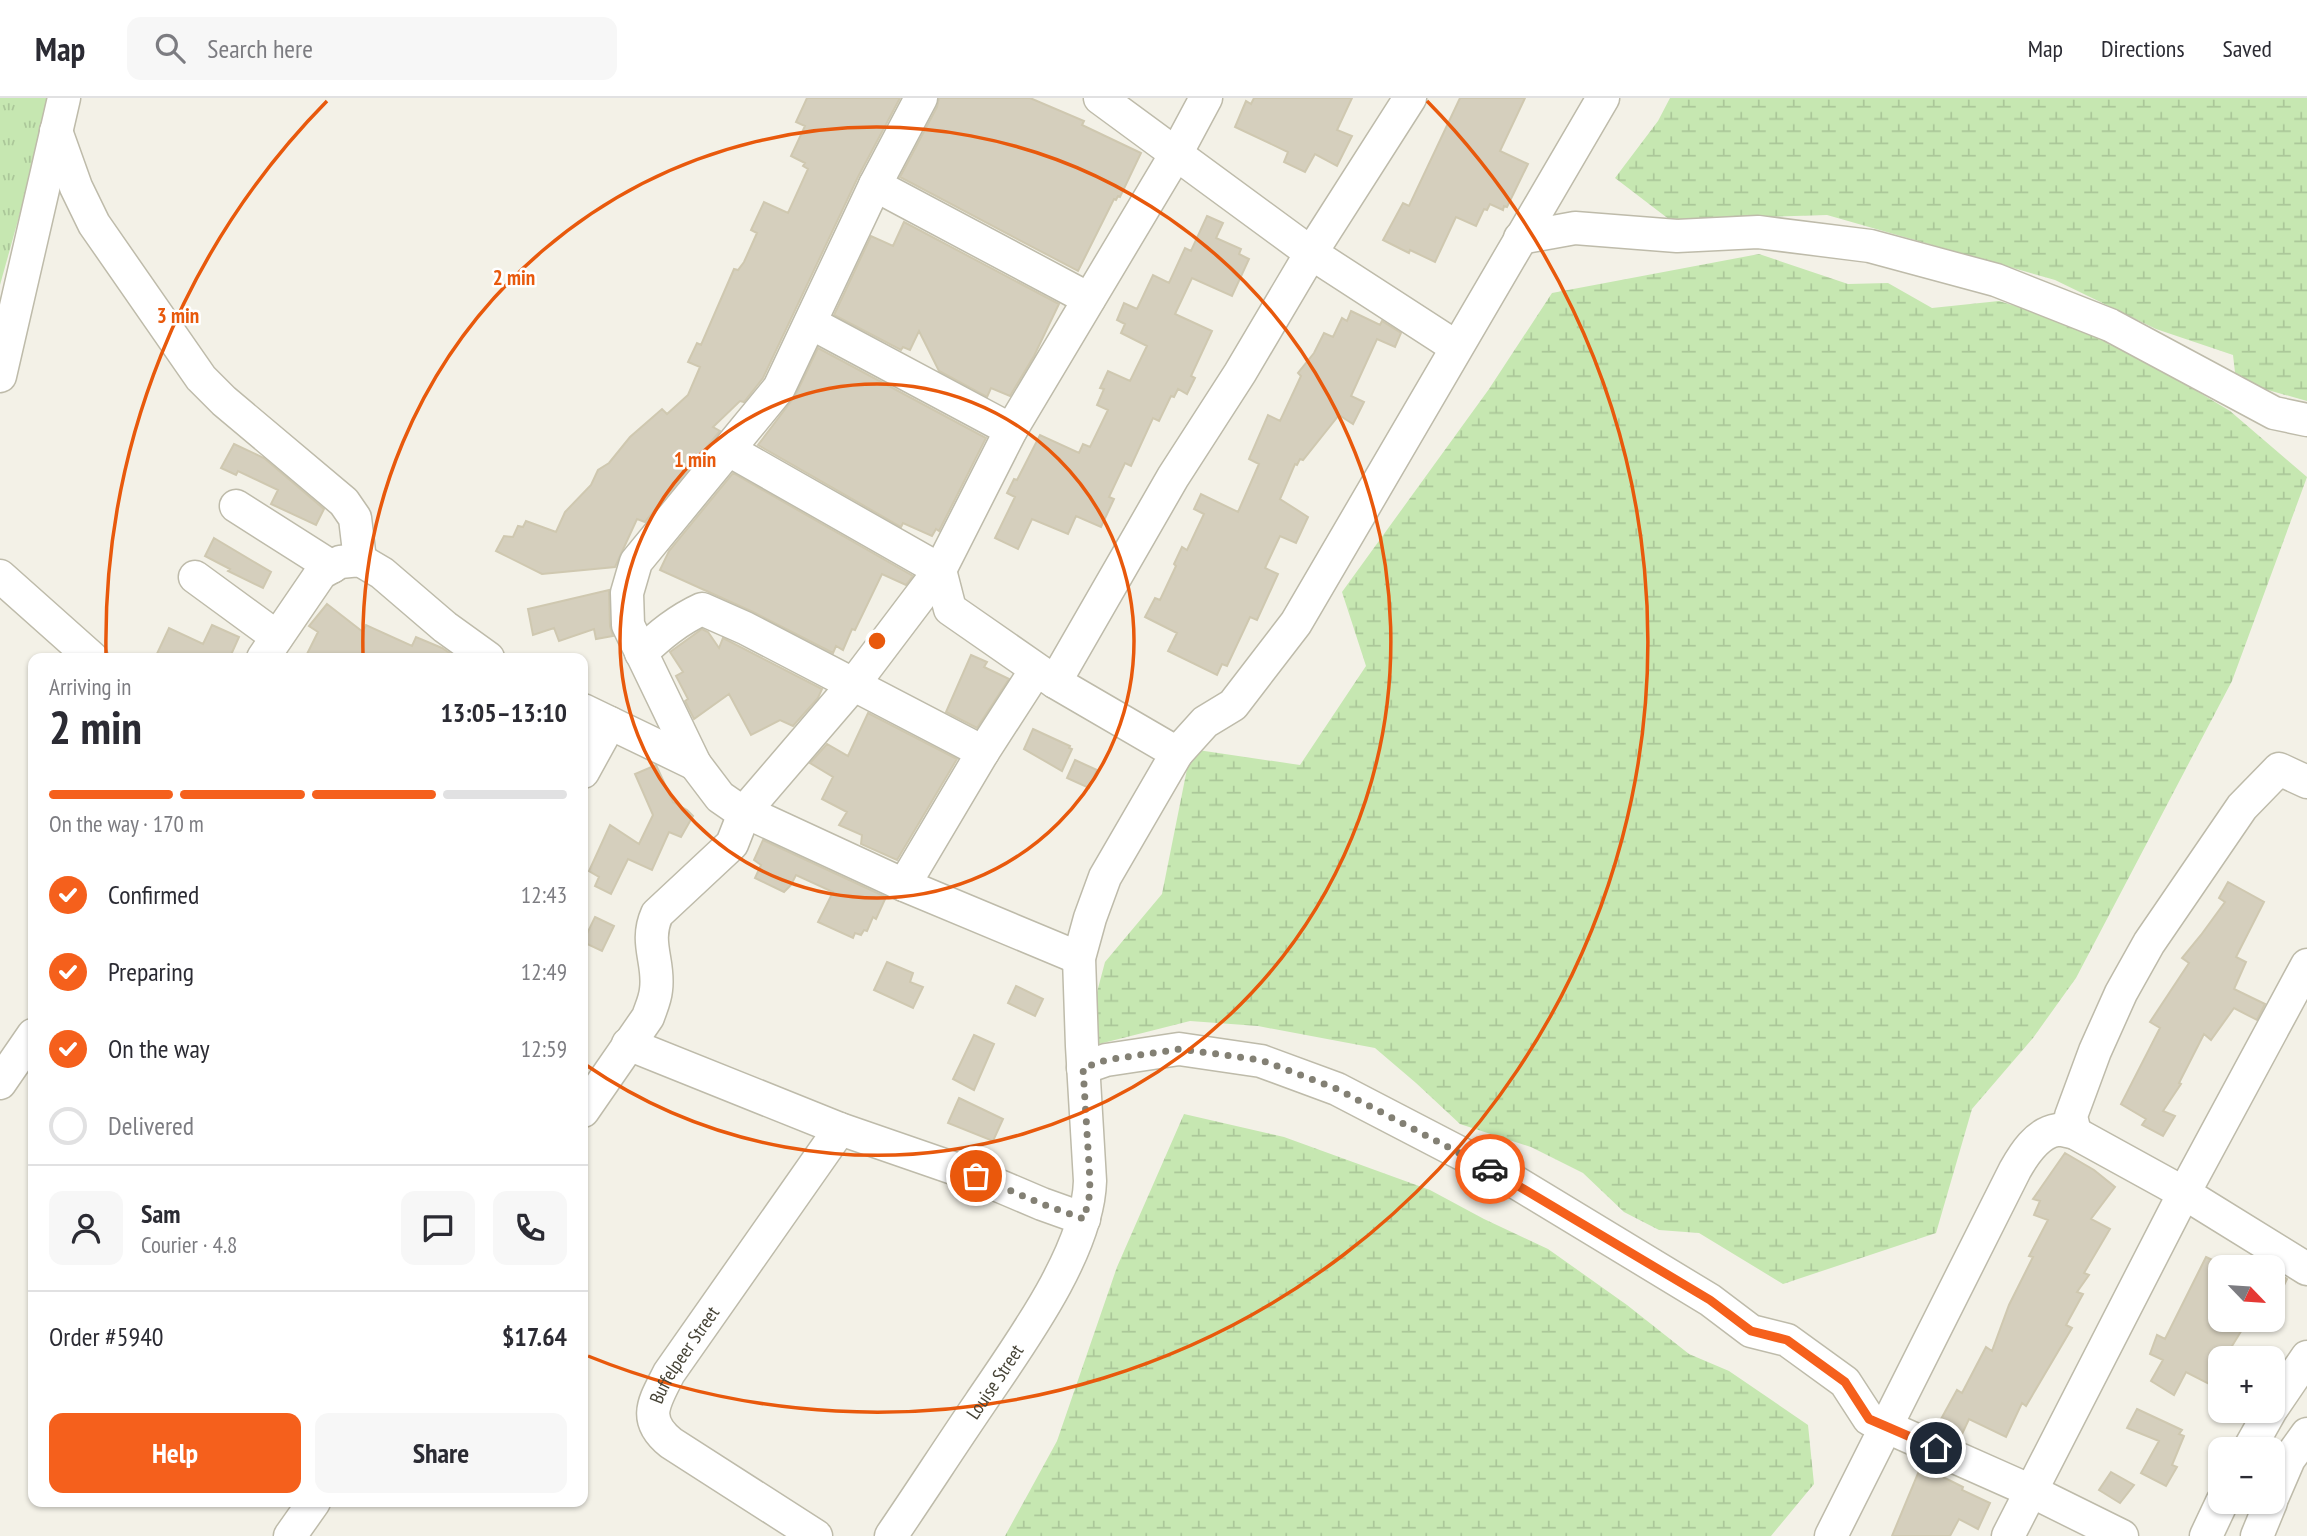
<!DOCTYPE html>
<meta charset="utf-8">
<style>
body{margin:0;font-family:"PT Sans Narrow",sans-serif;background:#f7f7f7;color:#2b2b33;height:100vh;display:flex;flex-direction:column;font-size:26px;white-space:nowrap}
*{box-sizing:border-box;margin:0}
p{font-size:23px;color:#7c7c81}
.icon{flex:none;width:38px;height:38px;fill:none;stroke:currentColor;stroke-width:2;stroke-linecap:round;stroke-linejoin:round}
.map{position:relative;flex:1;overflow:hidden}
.details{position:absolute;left:28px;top:555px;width:560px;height:854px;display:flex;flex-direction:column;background:#fff;border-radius:14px;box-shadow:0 2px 5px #0004}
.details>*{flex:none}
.needle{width:46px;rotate:115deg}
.controls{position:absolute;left:2208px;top:1157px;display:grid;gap:14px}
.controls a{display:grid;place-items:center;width:77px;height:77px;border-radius:14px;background:#fff;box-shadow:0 2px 5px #0004;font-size:35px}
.pin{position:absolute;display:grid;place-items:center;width:60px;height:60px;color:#fff;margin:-30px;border:4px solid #fff;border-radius:50%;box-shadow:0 2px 7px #0007}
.courier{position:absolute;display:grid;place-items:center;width:70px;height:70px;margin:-35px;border:5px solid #f5601c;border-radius:50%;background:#fff;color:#222;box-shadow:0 2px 9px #0007}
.summary em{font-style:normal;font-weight:800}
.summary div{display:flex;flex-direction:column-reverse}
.summary{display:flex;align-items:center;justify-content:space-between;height:119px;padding:0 21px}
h1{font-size:46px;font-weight:800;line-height:52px}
.bar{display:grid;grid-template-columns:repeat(4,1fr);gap:10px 7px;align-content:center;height:84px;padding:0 21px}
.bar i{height:9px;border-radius:5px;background:#e1e1e2}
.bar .current{background:#f5601c}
.bar p{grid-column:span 4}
.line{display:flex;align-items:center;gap:18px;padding:0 21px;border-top:2px solid #e1e1e2}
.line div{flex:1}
.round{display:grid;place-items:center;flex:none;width:74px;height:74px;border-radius:14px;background:#f7f7f7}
ol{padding:0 21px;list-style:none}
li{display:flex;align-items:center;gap:21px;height:77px}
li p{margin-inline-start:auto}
li .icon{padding:7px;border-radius:50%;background:#f5601c;color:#fff;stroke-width:4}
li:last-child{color:#7c7c81}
li i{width:38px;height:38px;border:4px solid #e1e1e2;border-radius:50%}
.action{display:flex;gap:14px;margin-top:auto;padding:14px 21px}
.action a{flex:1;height:80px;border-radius:14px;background:#f5601c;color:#fff;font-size:28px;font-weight:800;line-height:80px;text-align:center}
.action a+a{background:#f7f7f7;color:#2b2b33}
header{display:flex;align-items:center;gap:42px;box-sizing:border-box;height:98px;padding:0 35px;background:#fff;border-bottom:2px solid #e1e1e2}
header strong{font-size:33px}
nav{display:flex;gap:38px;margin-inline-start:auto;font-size:24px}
.search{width:490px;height:63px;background:#f7f7f7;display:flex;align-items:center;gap:18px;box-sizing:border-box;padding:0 24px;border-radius:14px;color:#7c7c81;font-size:26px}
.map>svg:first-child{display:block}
</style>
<header>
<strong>Map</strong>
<div class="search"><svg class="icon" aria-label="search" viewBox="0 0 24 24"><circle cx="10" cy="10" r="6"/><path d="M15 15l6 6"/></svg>Search here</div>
<nav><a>Map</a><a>Directions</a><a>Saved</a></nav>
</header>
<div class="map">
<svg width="2307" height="1438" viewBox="0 0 2307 1438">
<defs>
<pattern id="grass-tufts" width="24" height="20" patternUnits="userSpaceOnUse" patternTransform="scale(1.75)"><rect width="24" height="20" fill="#c6e7b1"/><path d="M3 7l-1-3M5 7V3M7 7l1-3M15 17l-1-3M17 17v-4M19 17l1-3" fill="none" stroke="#abc799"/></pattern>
<pattern id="wetland-marsh" width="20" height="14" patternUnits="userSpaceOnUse" patternTransform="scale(1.75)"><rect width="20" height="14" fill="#c6e7b1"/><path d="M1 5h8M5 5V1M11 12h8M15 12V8" fill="none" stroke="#abc799"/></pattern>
</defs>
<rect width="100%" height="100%" fill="#f3f1e7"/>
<path fill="url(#grass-tufts)" d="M0,0H52L0,187Z"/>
<path fill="url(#wetland-marsh)" d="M1670,0H2307V303L2236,283L2233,257L2156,231L2055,182L1827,117L1670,122L1615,80L1658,23Z
M1759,156L1848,186L1888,185L1932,210L1999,203L2097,233L2230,313L2307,379L2232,583L2076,880L2033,940L1972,1011L1936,1135L1783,1186L1699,1135L1659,1132L1624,1114L1583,1075L1531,1049L1460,1026L1416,985L1375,950L1258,928L1190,923L1099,946L1092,913L1105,864L1162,796L1191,651L1300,667L1366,568L1342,494L1489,291L1552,195Z
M1184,1016L1284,1039L1430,1092L1484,1121L1548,1151L1627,1207L1689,1256L1729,1273L1808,1327L1814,1386L1771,1438H1005L1057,1343L1117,1169Z"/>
<path fill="#d5cfbd" stroke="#cfc8b0" stroke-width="2" d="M807,0H900L858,79L763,280L744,304L740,303L713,329L720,333L645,424L637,421L615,469L542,476L496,453L504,438L513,439L518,428L523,429L526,423L556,434L565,414L591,387L598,372L609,365L630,339L662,311L667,316L688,297L700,269L688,264L697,245L701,247L734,171L738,172L744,164L757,135L751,132L764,104L788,115L808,71L803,68L805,65L791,58L805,28L796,24Z
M939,0H1030L1084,23L1082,27L1141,55L1120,99L1118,98L1116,102L1114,101L1078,173L900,79L937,9Z
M1254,0H1352L1337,32L1352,38L1337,68L1315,56L1305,74L1284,64L1288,54L1235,29L1246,3L1251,6Z
M1460,0H1525L1500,53L1528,66L1507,109L1504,108L1503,112L1490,106L1487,112L1484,111L1476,128L1456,119L1435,164L1410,152L1409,155L1383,142L1403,105L1409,108Z
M1207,118L1223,125L1216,140L1241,151L1239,156L1249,161L1232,198L1192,180L1175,216L1212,233L1191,278L1195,280L1187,296L1178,291L1174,299L1171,298L1159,323L1153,320L1131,368L1125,365L1109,399L1114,401L1101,429L1076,418L1068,436L1032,421L1018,451L995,440L1015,399L1007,395L1014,381L1017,382L1040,337L1079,355L1083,346L1090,349L1108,312L1097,307L1104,291L1100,290L1108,273L1130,283L1147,248L1121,235L1125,226L1117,222L1124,205L1137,211L1153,177L1169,185L1185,150L1191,153Z
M904,124L1059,206L1034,258L1010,298L991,290L987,299L939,273L919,233L910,252L903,249L901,252L834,217L871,138L893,148Z
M1351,213L1380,227L1382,223L1401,235L1395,249L1377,241L1351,298L1364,304L1353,326L1339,317L1303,362L1300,361L1297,367L1295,366L1280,401L1308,419L1296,445L1280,438L1265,470L1278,476L1257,522L1250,519L1227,568L1222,566L1217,577L1168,553L1177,535L1145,519L1155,500L1160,502L1176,468L1174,466L1182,449L1187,452L1204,416L1194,411L1201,396L1238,414L1259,366L1249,361L1268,317L1280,323L1301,278L1298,275L1314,255L1324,235L1333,239L1342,220L1347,223Z
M818,250L986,340L939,433L936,431L932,438L903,425L901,429L758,347L795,298Z
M234,346L264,360L324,411L316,427L271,406L278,392L238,373L236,377L221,370Z
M733,375L913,478L906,487L882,476L855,532L852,531L843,552L836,548L833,555L753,514L660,472L669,453Z
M214,440L271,474L263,490L228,473L230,471L205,458Z
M609,492L610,528L613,538L596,541L594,531L559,543L554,530L533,537L528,511Z
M327,506L363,534L366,527L412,548L416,539L442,550L457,560H305L318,534L309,528Z
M212,527L239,539L230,559L233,560H155L169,530L203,546Z
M702,531L708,534L719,550L723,540L822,591L818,600L793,628L780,622L751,637L729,596L694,621L685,603L688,601L676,578L683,574L670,554Z
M971,557L987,564L984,569L1009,581L977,630L946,614Z
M868,615L957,661L897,762L861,746L862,737L839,727L847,714L822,701L833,679L810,665L827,646L848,658Z
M1033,631L1070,648L1069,650L1072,651L1062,673L1024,651Z
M1075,662L1097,672L1089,690L1067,680Z
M656,667L673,704L687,712L693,718L681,739L669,734L652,772L628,761L611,796L595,788L599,779L589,773L610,727L639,746L653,717L635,676Z
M763,742L886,799L876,821L873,819L867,833L864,832L861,837L855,835L853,840L818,824L833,794L796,777L791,787L784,794L755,780L761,767L754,762Z
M2228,784L2264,804L2236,859L2246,864L2234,891L2265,906L2257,922L2234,910L2211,942L2204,936L2179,985L2181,986L2163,1013L2175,1018L2163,1038L2142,1027L2146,1021L2121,1006L2160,930L2150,924L2189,865L2182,860L2201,837L2225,804L2219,800Z
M595,819L614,828L602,853L583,844Z
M887,864L913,875L910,884L923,889L913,910L874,892Z
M1016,888L1043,901L1035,918L1008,905Z
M974,937L994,946L974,992L953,981Z
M959,1000L1003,1021L993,1043L948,1025Z
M2065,1055L2094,1072L2115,1089L2091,1121L2110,1131L2084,1175L2089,1177L2077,1194L2083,1196L2066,1227L2072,1230L2026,1308L2022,1305L2006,1339L1969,1321L1962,1336L1940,1323L1957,1292L1962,1295L1986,1249L1992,1253L2009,1207L2033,1159L2029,1158L2048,1122L2034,1117L2040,1103L2033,1101Z
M2206,1159L2221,1166V1222H2248L2232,1248L2256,1260H2221V1272L2213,1288L2186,1274L2174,1297L2151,1283L2163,1262L2150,1256L2157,1237L2165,1241Z
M2273,1172L2287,1181L2273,1210Z
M2137,1311L2182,1332L2179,1336L2184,1338L2172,1367L2177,1369L2166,1388L2141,1375L2159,1343L2127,1330Z
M1921,1368L1963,1389L1962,1392L1990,1405L1978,1431L1959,1421L1950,1438H1892Z
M2111,1374L2134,1387L2120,1405L2099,1392Z"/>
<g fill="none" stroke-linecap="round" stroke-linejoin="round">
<defs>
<g id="minor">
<path d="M921,0L875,87L779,290L636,464L627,495L628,527L695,666L720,699L733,708L904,787L1079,860"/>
<path d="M1100,0L1311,155L1456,249"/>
<path d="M56,33L76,89L94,126L201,280L224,303L344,404L355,420L360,462"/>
<path d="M875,87L1089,201"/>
<path d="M1520,140L1575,130L1677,138L1758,134L1870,148L1996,182L2110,227L2274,315L2307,322"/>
<path d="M811,225L1011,332"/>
<path d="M0,278L64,0"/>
<path d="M729,352L940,472L950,511L1055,584"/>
<path d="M236,408L332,469"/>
<path d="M0,478L92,560"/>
<path d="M195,479L277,539"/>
<path d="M641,555C660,537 678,522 702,511L745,530L983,654"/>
<path d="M263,560L321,475L340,464L360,462L382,475L445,529L488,560"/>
<path d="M583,612L695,666"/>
<path d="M1177,655L1205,624L1233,607L1296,525L1603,0"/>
<path d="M583,674L610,625"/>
<path d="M904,787L983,654L1036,572"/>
<path d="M628,946L840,1031L976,1078L1042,1106L1084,1121"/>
<path d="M1083,970L1106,962L1179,951L1261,963L1337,991L1512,1082L1710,1202L1751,1233L1787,1242L1845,1284L1869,1321L2031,1393L2122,1438"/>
<path d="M0,985L33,937"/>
<path d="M583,1013L648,919C651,910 655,902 656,892C660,864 644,845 657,816L732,746L745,713L853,587L940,472L1011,332L1176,56L1206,0"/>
<path d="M2075,1035L2071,1018L2095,953L2121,895L2149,845L2242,709L2279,671L2307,684"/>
<path d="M2273,1309L2307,1259"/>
<path d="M2249,1351L2271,1312"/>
<path d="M2273,1398L2289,1361L2307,1336"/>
<path d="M290,1438L314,1404"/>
<path id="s1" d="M816,1438L671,1345C641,1321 655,1303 669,1275L840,1031"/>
<path id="s2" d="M891,1438C921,1394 950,1349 980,1305C1019,1247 1088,1154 1090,1083L1082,948L1079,860L1090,820L1105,779L1177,655L1055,584L1173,379L1240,275L1311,155L1410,0"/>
<path d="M1831,1438L2015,1072C2024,1056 2037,1035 2057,1032C2062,1031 2070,1034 2075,1035L2184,1095L2307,1171"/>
<path d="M2008,1438L2184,1095L2307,867"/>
<path d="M2206,1438L2222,1404"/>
<path d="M2257,1438L2271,1404"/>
</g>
</defs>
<use href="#minor" stroke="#bebbaa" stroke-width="35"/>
<use href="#minor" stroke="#fff" stroke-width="32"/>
</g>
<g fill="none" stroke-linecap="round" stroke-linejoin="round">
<path stroke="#838074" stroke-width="7" stroke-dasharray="0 12.6" d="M976,1078L1042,1106L1084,1121L1089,1100L1090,1083L1083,970L1106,962L1180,951L1261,962L1337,991L1490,1071"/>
<path stroke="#f5601c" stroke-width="9" d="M1490,1071L1710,1202L1751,1233L1787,1242L1845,1284L1869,1321L1936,1350"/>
</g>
<g fill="none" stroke="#e8590c" stroke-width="3.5">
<circle cx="877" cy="543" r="257"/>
<path d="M363 556A514 514 0 1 1 586 967"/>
<path d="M106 556A771 771 0 0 1 327 3M1427 3A771 771 0 0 1 588 1258"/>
</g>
<g text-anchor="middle" stroke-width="5" stroke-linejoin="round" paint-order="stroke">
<g font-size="19" fill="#464336" stroke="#fff">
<text dy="7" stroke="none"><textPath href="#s1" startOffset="275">Buffelpeer Street</textPath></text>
<text dy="7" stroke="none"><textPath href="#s2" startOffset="186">Louise Street</textPath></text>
</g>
</g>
<circle cx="877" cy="543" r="10" fill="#e8590c" stroke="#fff" stroke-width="3.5"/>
<g font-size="21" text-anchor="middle" font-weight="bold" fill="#e8590c" stroke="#fff" stroke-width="5" stroke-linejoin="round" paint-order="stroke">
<text x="514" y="187">2 min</text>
<text x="178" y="225">3 min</text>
<text x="695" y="369">1 min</text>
</g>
</svg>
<div class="controls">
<a><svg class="needle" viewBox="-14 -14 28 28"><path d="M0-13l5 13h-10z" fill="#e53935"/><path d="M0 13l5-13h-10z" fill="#7c7c81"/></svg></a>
<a>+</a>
<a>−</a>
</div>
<div class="pin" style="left:976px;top:1078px;background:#ea580c"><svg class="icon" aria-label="bag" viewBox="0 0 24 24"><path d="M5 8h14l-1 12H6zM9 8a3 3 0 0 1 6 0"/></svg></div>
<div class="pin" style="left:1936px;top:1350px;background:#1f2937"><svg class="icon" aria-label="home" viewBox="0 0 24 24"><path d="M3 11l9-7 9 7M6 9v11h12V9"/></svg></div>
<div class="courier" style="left:1490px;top:1071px"><svg class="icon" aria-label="car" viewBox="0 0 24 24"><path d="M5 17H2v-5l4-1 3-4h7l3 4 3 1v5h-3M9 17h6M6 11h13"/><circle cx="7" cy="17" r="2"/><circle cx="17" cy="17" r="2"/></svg></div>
<section class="details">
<div class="summary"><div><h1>2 min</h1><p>Arriving in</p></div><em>13:05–13:10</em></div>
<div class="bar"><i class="current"></i><i class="current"></i><i class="current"></i><i></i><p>On the way · 170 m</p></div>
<ol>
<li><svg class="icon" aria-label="check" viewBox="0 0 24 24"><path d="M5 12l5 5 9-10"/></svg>Confirmed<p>12:43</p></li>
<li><svg class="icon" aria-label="check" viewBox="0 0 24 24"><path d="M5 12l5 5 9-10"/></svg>Preparing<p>12:49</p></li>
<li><svg class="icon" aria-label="check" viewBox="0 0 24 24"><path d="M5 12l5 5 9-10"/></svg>On the way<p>12:59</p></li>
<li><i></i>Delivered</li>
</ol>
<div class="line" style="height:126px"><a class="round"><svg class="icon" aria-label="person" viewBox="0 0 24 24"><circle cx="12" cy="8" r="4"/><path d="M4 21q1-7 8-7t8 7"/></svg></a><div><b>Sam</b><p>Courier · 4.8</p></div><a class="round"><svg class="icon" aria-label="chat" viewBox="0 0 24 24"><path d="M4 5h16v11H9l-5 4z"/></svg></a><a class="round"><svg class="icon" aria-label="phone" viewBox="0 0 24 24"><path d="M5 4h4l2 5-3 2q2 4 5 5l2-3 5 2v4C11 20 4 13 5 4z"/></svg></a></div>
<div class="line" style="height:91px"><div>Order #5940</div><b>$17.64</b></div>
<div class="action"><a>Help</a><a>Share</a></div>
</section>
</div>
